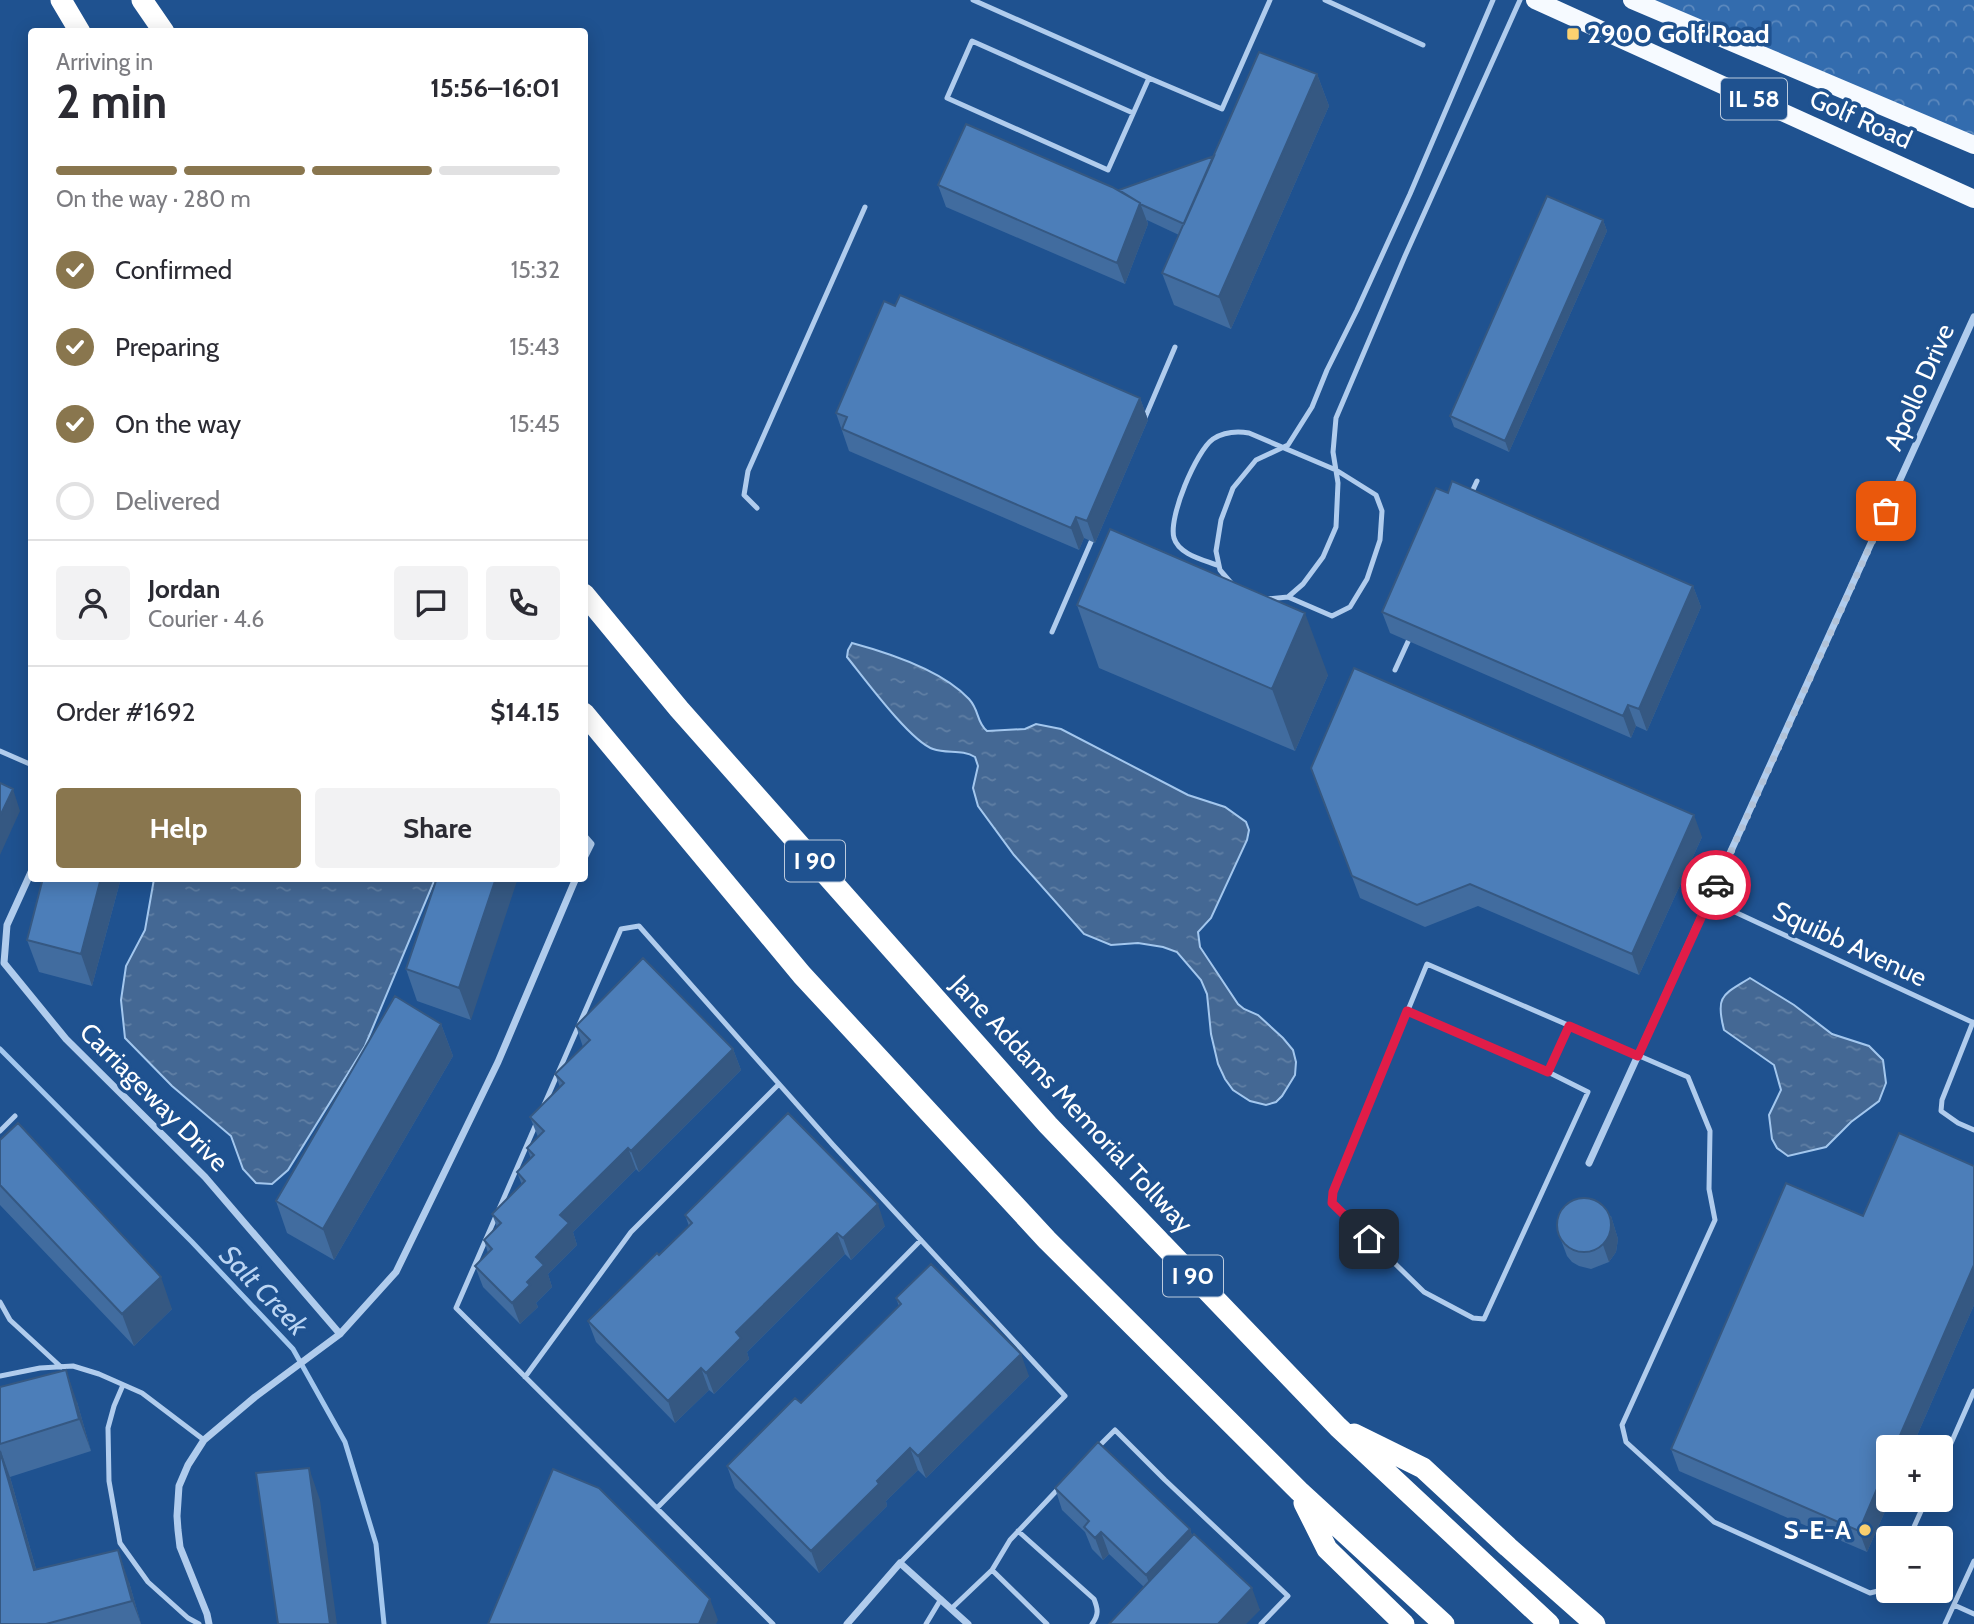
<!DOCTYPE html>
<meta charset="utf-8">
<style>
body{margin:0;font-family:Cabin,sans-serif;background:#f2f2f3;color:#2b2b33;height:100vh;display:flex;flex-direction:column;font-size:26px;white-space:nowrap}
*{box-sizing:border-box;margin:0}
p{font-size:23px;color:#7c7c81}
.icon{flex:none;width:38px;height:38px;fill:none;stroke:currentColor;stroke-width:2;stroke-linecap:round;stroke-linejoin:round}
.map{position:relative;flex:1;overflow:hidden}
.sheet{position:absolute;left:28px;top:28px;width:560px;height:854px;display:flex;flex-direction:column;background:#fff;border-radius:7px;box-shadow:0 4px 18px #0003}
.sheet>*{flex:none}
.controls{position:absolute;left:1876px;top:1435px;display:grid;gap:14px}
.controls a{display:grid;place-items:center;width:77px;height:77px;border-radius:7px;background:#fff;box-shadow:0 4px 18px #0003;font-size:35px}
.pin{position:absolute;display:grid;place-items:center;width:60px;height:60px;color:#fff;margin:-30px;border-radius:14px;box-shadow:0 4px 10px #0006}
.courier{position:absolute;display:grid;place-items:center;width:70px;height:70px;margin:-35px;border:5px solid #e11d48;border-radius:50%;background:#fff;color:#222;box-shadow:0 2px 9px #0007}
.head em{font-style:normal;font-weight:700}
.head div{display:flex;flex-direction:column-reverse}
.head{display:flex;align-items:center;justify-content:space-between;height:119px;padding:0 28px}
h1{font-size:46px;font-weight:700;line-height:52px}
.bar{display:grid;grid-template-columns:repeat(4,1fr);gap:10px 7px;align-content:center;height:84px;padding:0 28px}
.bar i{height:9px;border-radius:5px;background:#e1e1e2}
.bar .on{background:#89764e}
.bar p{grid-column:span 4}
.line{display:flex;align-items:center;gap:18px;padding:0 28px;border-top:2px solid #e1e1e2}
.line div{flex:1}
.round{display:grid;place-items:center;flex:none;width:74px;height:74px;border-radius:7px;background:#f2f2f3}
ol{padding:0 28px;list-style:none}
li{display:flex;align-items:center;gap:21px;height:77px}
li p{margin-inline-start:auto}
li .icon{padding:7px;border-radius:50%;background:#89764e;color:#fff;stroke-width:4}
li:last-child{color:#7c7c81}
li i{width:38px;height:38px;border:4px solid #e1e1e2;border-radius:50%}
.button{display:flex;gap:14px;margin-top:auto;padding:14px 28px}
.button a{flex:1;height:80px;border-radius:7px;background:#89764e;color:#fff;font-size:28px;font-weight:700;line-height:80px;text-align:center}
.button a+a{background:#f2f2f3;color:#2b2b33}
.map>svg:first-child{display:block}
</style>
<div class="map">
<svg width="1974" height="1624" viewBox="0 0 1974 1624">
<defs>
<pattern id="forest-crowns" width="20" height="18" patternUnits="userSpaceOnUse" patternTransform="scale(1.75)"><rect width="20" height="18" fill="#336cae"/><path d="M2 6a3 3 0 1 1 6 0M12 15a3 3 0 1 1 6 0" fill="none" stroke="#5c89be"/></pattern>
<pattern id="water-ripples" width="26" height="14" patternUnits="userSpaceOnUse" patternTransform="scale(1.75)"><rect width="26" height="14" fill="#446894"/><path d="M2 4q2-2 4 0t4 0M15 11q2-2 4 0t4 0" fill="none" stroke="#607fa4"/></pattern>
</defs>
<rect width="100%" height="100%" fill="#1f5290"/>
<path fill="url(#forest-crowns)" d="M1632,0H1974V145Z"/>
<path fill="url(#water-ripples)" stroke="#a3c7ee" stroke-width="2" d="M852,643C889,653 943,671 969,699C980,711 976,722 987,731L1025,729L1036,724L1061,729L1188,795L1225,807L1246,822L1249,830L1247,840L1211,918L1198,932L1200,947L1238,1004L1244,1009L1258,1015L1283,1038L1293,1050L1296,1062L1295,1075L1282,1096L1276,1102L1266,1105L1250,1101L1233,1090L1225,1079L1218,1064L1211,1034L1207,994L1201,980L1177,952L1163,947L1138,943L1111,945L1084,934L1014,855L978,806L973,788L978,766L975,757C962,749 947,754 933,749C910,741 864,678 847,657L848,650Z
M154,879H435L365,1046L288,1170L272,1184L256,1183L243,1169L231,1136L172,1086L125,1038L121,1000L126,966L145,930Z
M1750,978L1794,1005L1832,1034L1869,1046L1883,1060L1886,1083L1879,1101L1851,1122L1826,1147L1788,1156L1777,1148L1772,1139L1769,1115L1781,1090L1774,1065L1724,1030C1715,995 1723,995 1750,978Z"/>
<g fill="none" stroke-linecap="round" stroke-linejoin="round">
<path stroke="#a3c7ee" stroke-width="5" d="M0,1049L192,1242L293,1349L345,1442L376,1544L384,1624"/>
<path stroke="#b0cced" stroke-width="5" d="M973,0L1149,78
M1325,0L1423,45
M1133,113L972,41L947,98L1108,170L1149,78L1222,109L1270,0
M1144,420L1175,347
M1471,494L1477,481
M757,508L744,495L748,471L865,207
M1219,566C1205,560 1179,555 1174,538C1168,518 1196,451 1213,439C1224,432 1237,431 1249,433L1336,470L1376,495L1382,511L1380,540L1367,579L1350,607L1332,616L1288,597
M1232,584L1220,570L1216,551L1221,520L1233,488L1256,460L1288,445L1312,407L1327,370L1357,310L1410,194L1493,0
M1266,599L1288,597L1303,584L1323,557L1336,527L1338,483L1333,452L1336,418L1405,256L1520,0
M1052,632L1094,535
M1395,670L1411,635
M0,751L32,765
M1709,900L1974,1023
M1407,1011L1548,1072
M1973,1022L1942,1100L1941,1111L1958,1123L1974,1130
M1569,1025L1548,1072L1588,1092L1484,1319L1473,1318L1424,1292L1333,1203V1192L1427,964L1688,1077L1710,1131L1709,1189L1715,1220L1622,1425L1626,1442L1714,1522L1870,1593L1886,1589L1888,1585
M544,1105L621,929L639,926L833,1145L1065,1396L900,1563
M536,1124L456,1308L773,1624
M0,1131L15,1116
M0,1302L10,1320L61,1367
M0,1376L40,1368L73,1366L99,1374L142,1393L204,1440
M525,1377L631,1232L779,1084
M123,1385L114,1406L108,1428L109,1481L120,1543L148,1582L188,1618L199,1624
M1097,1448L1115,1430L1165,1480L1288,1596L1261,1624
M1941,1466L1974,1391
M657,1508L921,1240
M1018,1531L1094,1599C1098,1609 1099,1615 1092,1624
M1909,1538L1926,1500
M992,1570L1047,1624
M1954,1605L1974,1614
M952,1608L992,1570L1010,1540L1059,1488
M926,1624L941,1599
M1945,1624L1974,1561"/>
<path stroke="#b0cced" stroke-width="7" d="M584,836L591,844L584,858
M32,870L7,925L4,963L66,1039L205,1177L340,1334L396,1272L498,1062L576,878
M1589,1163L1974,317
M209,1624L207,1614L180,1547L178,1530L177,1516L179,1486L188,1465L204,1440L255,1397L340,1334
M847,1624L900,1563L968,1624"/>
<path stroke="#f6faff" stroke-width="18" d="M1535,0L1974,199
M1632,0L1974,145"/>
<path stroke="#fff" stroke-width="21" d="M61,0L80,32
M142,0L164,32
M584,594L679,709L1048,1125L1338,1427L1549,1624
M584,713L802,975L1047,1240L1299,1491L1444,1624
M1354,1434L1423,1468L1508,1547L1595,1624
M1304,1503L1327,1549L1404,1624"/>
</g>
<path fill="#416c9f" d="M1317,74L1329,106L1231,329L1174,305L1162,273L1179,235L1147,220L1148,224L1125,284L946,207L938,185L1119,190L1214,156Z
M1603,220L1607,231L1509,452L1454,427L1450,416Z
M895,306L1140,398L1148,420L1095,543L1084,538L1079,550L849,451L836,413Z
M1448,493L1693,586L1701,607L1647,731L1636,726L1631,738L1390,633L1382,612Z
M1077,605L1328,675L1295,751L1099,668Z
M1311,768L1702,837L1639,975L1478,906L1425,927L1360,898Z
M43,878H121L92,986L39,972L27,940Z
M437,878L471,1020L417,1001L406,969Z
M441,1024L453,1056L334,1260L287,1233L276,1201Z
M576,1026L733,1049L741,1070L639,1172L636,1169L573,1232L577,1245L548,1274L552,1287L536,1303L538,1307L520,1324L483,1287L475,1266L488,1253L484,1240L497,1227L492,1214L522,1185L517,1172L531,1159L527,1148L538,1137L530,1117L560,1087L555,1074L583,1047Z
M0,1140L172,1309L134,1346L0,1205Z
M1974,1166V1305L1912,1447H1888V1500H1890L1867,1552L1679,1471L1671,1449Z
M685,1215L885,1226L851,1260L845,1254L747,1352L749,1359L714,1394L709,1390L675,1423L596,1342L588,1321L659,1255L689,1226Z
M1611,1216L1618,1239L1616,1252L1609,1262L1591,1269L1579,1266L1572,1262L1567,1256L1561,1240Z
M896,1298L1029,1376L926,1478L918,1470L886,1501L887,1506L819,1573L735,1488L727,1466L801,1403L899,1306Z
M0,1387L77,1402L91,1451L10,1477L36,1569L129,1582L141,1624H0Z
M1055,1488L1190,1529L1192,1536L1260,1610L1144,1587L1109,1554L1103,1560L1092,1549L1085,1532L1062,1510Z"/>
<path fill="#355882" d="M1317,74L1329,106L1231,329L1219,297Z
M1140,203L1148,224L1125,284L1117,263Z
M1603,220L1607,231L1509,452L1505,441Z
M1140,398L1148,420L1095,543L1087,521Z
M1076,517L1084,538L1079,550L1071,528Z
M1693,586L1701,607L1647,731L1639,709Z
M1305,613L1328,675L1295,751L1272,689Z
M1628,705L1636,726L1631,738L1623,716Z
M13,789L20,811L0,855V816Z
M1694,815L1702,837L1639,975L1632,954Z
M101,878H121L92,986L81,954Z
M496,878H518L471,1020L459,988Z
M441,1024L453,1056L334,1260L323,1229Z
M733,1049L741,1070L639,1172L631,1151Z
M628,1148L636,1169L573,1232L577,1245L548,1274L552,1287L536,1303L538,1307L520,1324L512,1303L527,1282L536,1257L560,1215Z
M878,1204L885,1226L851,1260L843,1238Z
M1611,1216L1618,1239L1616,1252L1609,1262L1603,1245Z
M837,1233L845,1254L747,1352L749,1359L714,1394L706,1373L736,1332Z
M1974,1265V1305L1912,1447H1895Z
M161,1277L172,1309L134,1346L122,1314Z
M1021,1354L1029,1376L926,1478L918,1456Z
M701,1368L709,1390L675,1423L668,1401Z
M66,1370L77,1402L91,1451L79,1419Z
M910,1448L918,1470L886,1501L887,1506L819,1573L811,1551L877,1481Z
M0,1449L10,1477L45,1601L34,1570Z
M1888,1463V1500H1890L1867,1552L1859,1531Z
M309,1468L320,1500L337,1624H330Z
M1190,1529L1197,1550L1154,1596L1146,1575Z
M1101,1532L1109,1554L1103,1560L1095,1538Z
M118,1550L129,1582L141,1624L132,1601Z
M1252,1588L1260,1610L1246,1624H1218Z
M710,1599L718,1620L716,1624H699Z"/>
<path fill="#4c7eb9" stroke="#355882" stroke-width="2" d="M1259,52L1317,74L1219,297L1162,273Z
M966,124L1112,187L1140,203L1117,263L938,185Z
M1214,156L1184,224L1140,204V203L1119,190Z
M1547,196L1603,220L1505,441L1450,416Z
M900,295L1140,398L1087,521L1076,517L1071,528L842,429L847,417L836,413L884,301L895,306Z
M1452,481L1693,586L1639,709L1628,705L1623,716L1382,612L1436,488L1448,493Z
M1110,529L1305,613L1272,689L1077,605Z
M1354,668L1694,815L1632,954L1470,884L1417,905L1352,876L1311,768Z
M0,783L13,789L0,816Z
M43,878H101L81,954L27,940Z
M437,878H496L459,988L406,969Z
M643,958L733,1049L631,1151L628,1148L560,1215L569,1223L536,1257L544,1265L527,1282L530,1285L512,1303L475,1266L492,1249L484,1240L501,1223L492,1214L525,1181L517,1172L534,1155L527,1148L544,1131L530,1117L564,1083L555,1074L590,1040L576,1026Z
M395,996L441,1024L323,1229L276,1201Z
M788,1113L878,1204L843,1238L837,1233L736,1332L741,1338L706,1373L701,1368L668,1401L588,1321L657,1253L659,1255L692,1223L685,1215Z
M18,1123L161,1277L122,1314L0,1185V1140Z
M1899,1133L1974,1166V1265L1895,1447H1888V1463L1859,1531L1671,1449L1786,1183L1863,1216Z
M1557 1225a27 27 0 1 1 54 0a27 27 0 1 1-54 0Z
M931,1264L1021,1354L918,1456L910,1448L877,1481L879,1484L811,1551L727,1466L795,1398L801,1403L901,1304L896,1298Z
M66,1370L79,1419L0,1444V1387Z
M1098,1442L1190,1529L1146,1575L1101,1532L1095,1538L1084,1527L1089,1521L1055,1488Z
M0,1451L34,1570L118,1550L132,1601L46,1624H0Z
M309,1468L330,1624H278L256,1473Z
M553,1469L599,1488L710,1599L699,1624H488Z
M1194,1534L1252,1588L1218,1624H1109Z"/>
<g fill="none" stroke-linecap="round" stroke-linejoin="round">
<path stroke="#b1c2d8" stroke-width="7" stroke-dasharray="0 12.6" d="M1716,885L1886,511"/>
<path stroke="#e11d48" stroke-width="9" d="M1369,1239L1332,1203L1333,1192L1407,1011L1548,1072L1569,1026L1638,1056L1716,885"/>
</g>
<g fill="#fbd170" stroke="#1f5290" stroke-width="2.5">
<rect x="1566" y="27" width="14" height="14" rx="3.5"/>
<circle cx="1865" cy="1530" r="7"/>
</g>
<g text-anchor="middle" stroke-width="7" stroke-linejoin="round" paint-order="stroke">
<g fill="#1f5290" stroke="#bccbde" stroke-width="2">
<rect x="1721" y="78.5" width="66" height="41" rx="5"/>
<rect x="785" y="840.5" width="60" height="41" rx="5"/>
<rect x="1163" y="1255.5" width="60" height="41" rx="5"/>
</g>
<g font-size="24" font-weight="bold" fill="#fff">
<text x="1754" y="107">IL 58</text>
<text x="815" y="869">I 90</text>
<text x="1193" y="1284">I 90</text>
</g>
<g font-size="26" font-weight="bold" fill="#fff" stroke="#1f5290" text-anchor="start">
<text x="1587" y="43">2900 Golf Road</text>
<text x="1851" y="1539" text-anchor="end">S-E-A</text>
</g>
<g font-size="26" fill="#fff" stroke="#1f5290">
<text transform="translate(1861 119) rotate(24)" y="9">Golf Road</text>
<text transform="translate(1919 387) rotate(-66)" y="9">Apollo Drive</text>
<text transform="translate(1850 944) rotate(25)" y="9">Squibb Avenue</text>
<text transform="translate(154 1097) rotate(45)" y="9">Carriageway Drive</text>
<text transform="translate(1072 1104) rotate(47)" y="9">Jane Addams Memorial Tollway</text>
</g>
<g font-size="28" font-style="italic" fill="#bcd6f4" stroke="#1f5290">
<text transform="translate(264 1290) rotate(46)" y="10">Salt Creek</text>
</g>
</g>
</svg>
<div class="controls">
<a>+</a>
<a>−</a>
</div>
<div class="pin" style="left:1886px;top:511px;background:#ea580c"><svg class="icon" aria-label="bag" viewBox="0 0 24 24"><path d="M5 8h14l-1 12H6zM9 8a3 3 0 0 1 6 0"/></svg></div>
<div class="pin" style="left:1369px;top:1239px;background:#1f2937"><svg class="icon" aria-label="home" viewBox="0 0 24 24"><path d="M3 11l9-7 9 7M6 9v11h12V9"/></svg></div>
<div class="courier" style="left:1716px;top:885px"><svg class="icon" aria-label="car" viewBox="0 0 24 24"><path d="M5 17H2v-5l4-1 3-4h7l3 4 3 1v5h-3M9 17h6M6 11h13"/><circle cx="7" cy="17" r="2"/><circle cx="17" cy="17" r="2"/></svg></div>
<section class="sheet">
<div class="head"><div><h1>2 min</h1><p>Arriving in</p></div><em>15:56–16:01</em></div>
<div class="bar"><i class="on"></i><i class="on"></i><i class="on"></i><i></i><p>On the way · 280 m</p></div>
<ol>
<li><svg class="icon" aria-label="check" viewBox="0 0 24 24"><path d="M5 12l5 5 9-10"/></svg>Confirmed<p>15:32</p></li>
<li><svg class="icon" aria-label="check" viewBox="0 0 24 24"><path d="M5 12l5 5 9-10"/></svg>Preparing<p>15:43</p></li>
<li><svg class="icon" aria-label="check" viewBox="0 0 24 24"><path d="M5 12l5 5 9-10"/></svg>On the way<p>15:45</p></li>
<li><i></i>Delivered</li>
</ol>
<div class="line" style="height:126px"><a class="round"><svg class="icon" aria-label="person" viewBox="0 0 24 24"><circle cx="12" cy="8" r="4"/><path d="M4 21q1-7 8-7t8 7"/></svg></a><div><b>Jordan</b><p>Courier · 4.6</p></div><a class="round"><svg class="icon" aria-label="chat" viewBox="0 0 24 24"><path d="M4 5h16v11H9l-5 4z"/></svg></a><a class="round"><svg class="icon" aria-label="phone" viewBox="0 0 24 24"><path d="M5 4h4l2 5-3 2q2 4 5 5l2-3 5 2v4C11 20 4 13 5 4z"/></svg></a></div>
<div class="line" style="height:91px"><div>Order #1692</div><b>$14.15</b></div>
<div class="button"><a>Help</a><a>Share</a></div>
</section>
</div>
